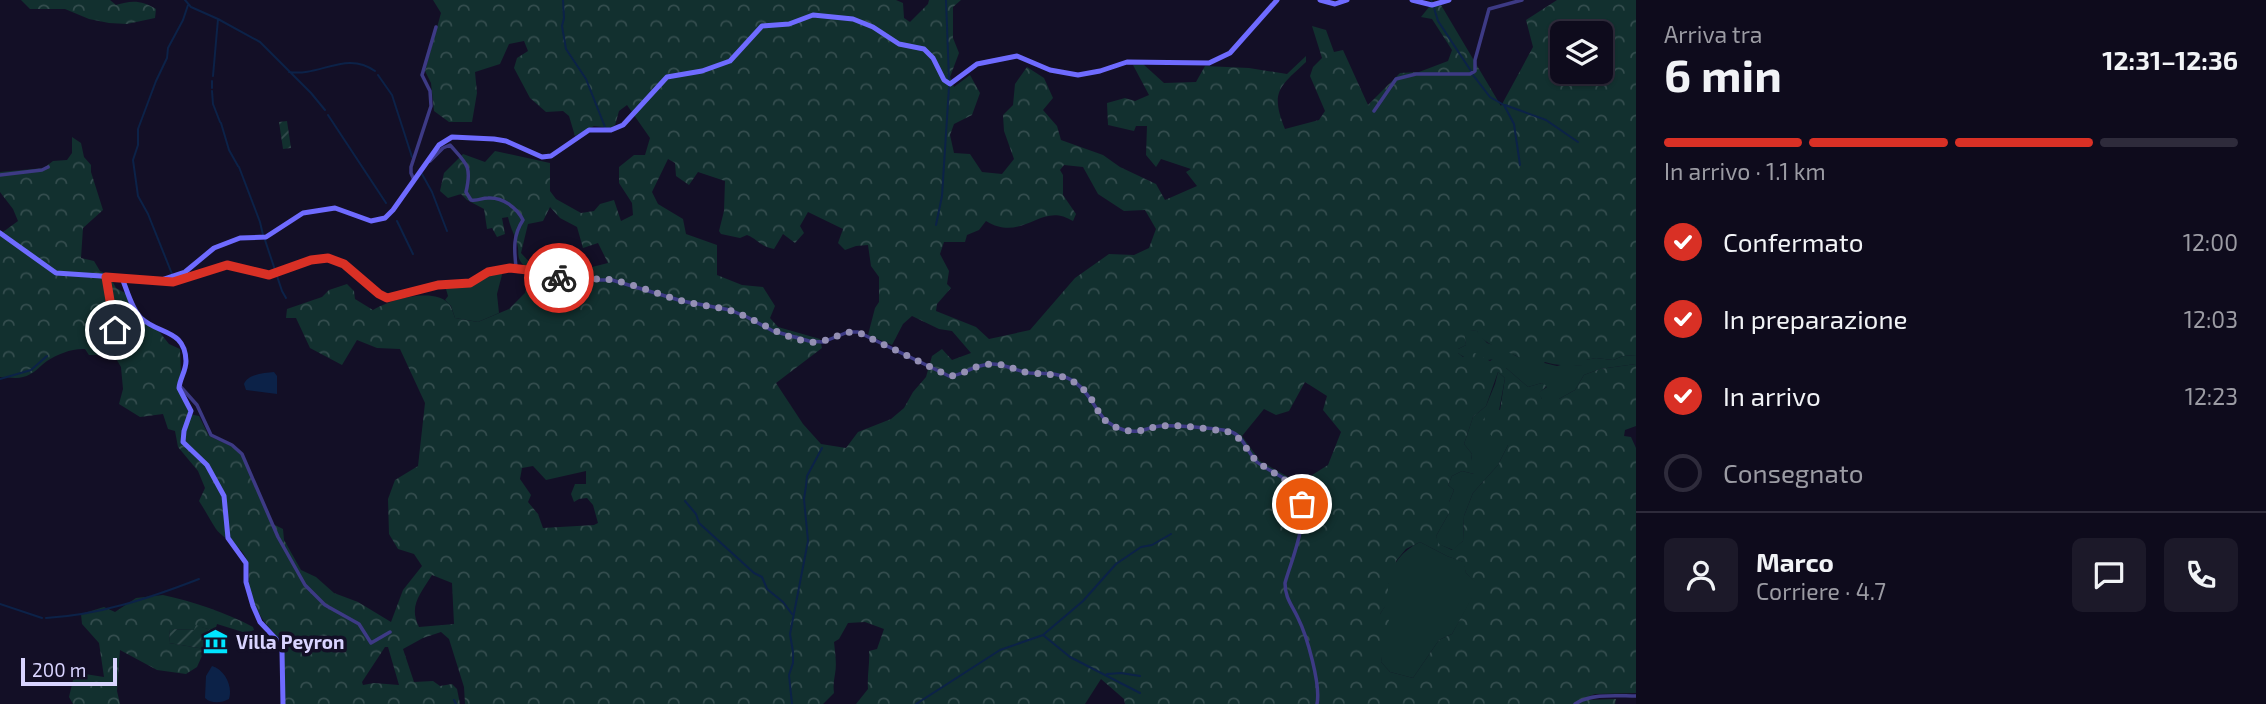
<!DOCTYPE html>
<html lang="it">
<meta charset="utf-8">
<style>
body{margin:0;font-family:"Exo 2",sans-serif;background:#1c1929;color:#f1f3f6;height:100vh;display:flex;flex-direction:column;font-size:26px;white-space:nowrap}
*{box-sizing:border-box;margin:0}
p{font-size:23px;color:#9b9ba3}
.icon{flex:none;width:38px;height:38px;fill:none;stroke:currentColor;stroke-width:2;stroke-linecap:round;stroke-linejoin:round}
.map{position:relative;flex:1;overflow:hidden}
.details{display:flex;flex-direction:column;background:#0e0b1c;width:630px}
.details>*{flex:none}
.tools{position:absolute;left:1550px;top:21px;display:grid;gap:14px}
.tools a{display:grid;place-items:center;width:63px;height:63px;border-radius:10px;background:#0e0b1c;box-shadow:0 2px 5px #0004,0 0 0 2px #2e2b3b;font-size:35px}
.scale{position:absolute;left:21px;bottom:18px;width:96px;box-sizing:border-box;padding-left:7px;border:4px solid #d9d4ff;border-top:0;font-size:19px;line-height:24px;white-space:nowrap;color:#d9d4ff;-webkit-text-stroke:5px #130f26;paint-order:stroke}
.pin{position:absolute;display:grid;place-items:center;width:60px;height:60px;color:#fff;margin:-30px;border:4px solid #fff;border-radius:50%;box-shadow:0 2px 7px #0007}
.courier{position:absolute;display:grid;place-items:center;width:70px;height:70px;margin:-35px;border:5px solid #d93025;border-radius:50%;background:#fff;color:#222;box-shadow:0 2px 9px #0007}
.overview em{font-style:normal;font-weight:700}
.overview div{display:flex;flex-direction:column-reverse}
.overview{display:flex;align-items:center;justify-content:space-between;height:119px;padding:0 28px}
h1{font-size:46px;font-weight:700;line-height:52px}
.bar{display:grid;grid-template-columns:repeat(4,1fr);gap:10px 7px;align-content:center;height:84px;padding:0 28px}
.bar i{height:9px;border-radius:5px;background:#2e2b3b}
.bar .selected{background:#d93025}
.bar p{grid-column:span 4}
.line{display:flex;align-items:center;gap:18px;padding:0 28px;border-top:2px solid #2e2b3b}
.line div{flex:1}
.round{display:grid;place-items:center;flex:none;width:74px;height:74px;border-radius:10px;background:#1c1929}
ol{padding:0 28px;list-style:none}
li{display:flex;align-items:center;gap:21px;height:77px}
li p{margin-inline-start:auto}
li .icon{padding:7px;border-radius:50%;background:#d93025;color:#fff;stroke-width:4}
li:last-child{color:#9b9ba3}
li i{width:38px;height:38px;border:4px solid #2e2b3b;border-radius:50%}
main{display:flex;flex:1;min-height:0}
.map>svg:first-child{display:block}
</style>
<main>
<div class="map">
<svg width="1636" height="704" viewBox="0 0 1636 704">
<defs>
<pattern id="forest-crowns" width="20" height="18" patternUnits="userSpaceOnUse" patternTransform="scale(1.75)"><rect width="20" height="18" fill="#12302f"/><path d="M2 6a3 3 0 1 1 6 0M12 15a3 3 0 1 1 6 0" fill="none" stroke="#344d4e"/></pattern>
<pattern id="garden-furrows" width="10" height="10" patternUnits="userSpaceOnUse" patternTransform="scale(1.75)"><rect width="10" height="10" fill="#12302f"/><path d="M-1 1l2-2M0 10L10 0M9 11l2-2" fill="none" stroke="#344d4e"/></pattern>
</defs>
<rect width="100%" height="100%" fill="#130f26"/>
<path fill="#12302f" d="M503,271L497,294L499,313L478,322L455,318L451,306L445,300L448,296L445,286L471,285L490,273Z
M1463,329L1477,331L1487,343L1501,347L1516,356L1557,366L1564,364L1582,366L1585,360L1596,358L1613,360L1623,356L1636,355V364L1600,369L1584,375L1575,390L1559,399H1542L1538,393L1547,387L1542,383L1528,387L1506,368V357C1492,360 1471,364 1458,353V349L1466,345Z
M1498,372L1505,378L1499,411L1508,445L1498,465L1473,493L1464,516L1463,541L1453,550L1438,544L1436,536L1449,513V502L1454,490L1448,485L1452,476L1462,471L1474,474L1471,460L1472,454L1464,444L1473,417L1486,406L1495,384Z
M1420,542L1447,556L1464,562L1466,573L1479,586L1452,634L1439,640L1413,678L1390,672L1381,662L1383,645L1380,614C1390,600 1385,600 1388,584C1391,564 1403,550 1420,542Z"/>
<path fill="url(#forest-crowns)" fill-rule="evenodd" d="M21,0H110L116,5C131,0 142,0 156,9L155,18L127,24L109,23L89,19L65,9H30Z
M433,0H896L903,3L904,18L910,22L928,4L929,0H961L953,7V38L959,53L950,77L954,87L970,75L980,93L972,115L954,124L950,135L954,153L970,154L982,172L1002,174L1014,159L1004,131L1003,115L1013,105L1015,84L1027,67L1044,78L1053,98L1043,110L1057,126L1061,140L1103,155L1120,167L1156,184L1165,200L1197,186L1186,172L1191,169L1161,159L1156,167L1146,155L1147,126H1136L1134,131L1108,125L1107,103L1125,98L1135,101L1149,95L1133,65L1143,64L1164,83L1196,82L1205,66L1249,68L1287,74L1306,56V62C1279,87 1270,92 1285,129L1319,120L1325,111L1310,76L1313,67L1322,58L1312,26L1326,30L1334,52L1343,50L1368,105L1400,73L1419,72L1448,61L1452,50L1432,19L1421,17L1429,7L1441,5L1501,106L1533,47L1526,20L1557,0H1636V355L1623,356L1613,360L1596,358L1586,360L1583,366C1569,365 1557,366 1545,362L1541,366H1533C1518,352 1484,348 1477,331L1464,330L1466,345L1458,349V353L1463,357L1475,353L1490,361L1501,353L1506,357V368L1528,387L1542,383L1547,386L1539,393L1542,399H1559L1575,390L1584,375L1600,369L1636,364V426L1625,430L1624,436L1631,437L1636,448V693L1595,694L1589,696L1587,700L1616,699L1615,704H1125L1124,699L1101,679L1085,704H856L868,689C867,675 870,664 869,651L877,649L884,629L865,622L848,623L839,639L834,642C835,652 837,664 835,674C834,681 833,685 834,693L823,704H465L464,687L449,639L441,632L423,638L403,649L414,682L433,681L440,686L452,684L457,689L460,704H285L284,648C279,635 265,626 259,613C254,605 249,592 249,582C248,574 250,568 247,560C240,543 225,541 216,529C210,520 205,510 199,501L205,488L198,471L178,447L175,431L168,429L163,414L140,417L119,404L123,389L121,367L114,355H89L85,349C73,348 57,354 47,361C40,366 33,375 23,377C16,379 7,377 0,377V231L3,232L18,221L13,209L0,192V172L44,168L53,161L67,160L72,153V137L81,143L84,157L91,165V172L103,210L83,228L81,258L94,261L100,271L109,275L116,288L125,293L139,317L158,330L169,344L180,349L181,373L178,382L189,414L199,416L209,436L233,447L242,456L271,523L283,529L284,540L301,570L316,577L334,593L358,602L391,622L403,590L422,566L414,554L398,549L389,534L388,499L395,480L418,466L425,403L400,349L377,348L357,340L342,365L310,348L296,318H286L287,309L322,297L329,290L347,284L354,291L355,299L373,310C389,300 433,287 448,303C452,307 453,313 455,318L478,322L509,309L525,293L530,272C512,255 522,257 516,240C513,232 510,226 508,217L502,218L505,234L497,237L492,228L487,229L484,209L467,200L461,194L448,198L440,191L444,173L463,154L485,162L495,151L550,163V191L556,199L581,213L594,211L600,204L614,200L621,221L633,215L632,203L619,183V167L634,155H645L650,138L627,105L619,111L615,125L610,128L594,126L575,136L569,116L563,111L546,112L530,98L514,68L517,58L528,51L524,41L509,44L500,64L475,72L477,93L472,122H449L434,111L431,83L425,71L441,13ZM1563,33H1601V72H1563ZM668,159L675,163L676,176L689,185L698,172L725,181L724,211L719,231L721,234L740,238L747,235C759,240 758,245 774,249L783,234L795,243L804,233L800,226L808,212L843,229L838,243L845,250L856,246L868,245L871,266L879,277V302L875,308L868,335L892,345L903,324L912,316L939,329L952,331L971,353L952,360L942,349L932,356L926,377L913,392L904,408L891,419L858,432L846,448L821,444L803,424L776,383L822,348L820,339L778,327L770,318L775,306L763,287L742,285L717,275V245L686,234L683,219L658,204L652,192ZM1064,165L1083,167L1098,194L1124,211L1145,210L1156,229L1149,248L1134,255L1109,254L1075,278L1030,330L989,339L976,327L936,311L937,304L951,288L947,284L949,271L940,254L944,242H965L967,235L979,230L986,221C1024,244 1040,200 1073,221L1076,214L1063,195V175L1060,170ZM550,207L560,218L577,227L583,248L598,243L608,263L588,268L578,262L532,265L521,253L528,224L543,221ZM1498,372L1505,378L1500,410L1491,406L1482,422L1496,443L1508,445L1498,465L1473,493L1464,516L1463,541L1452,550L1439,544L1436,536L1449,513V502L1454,490L1448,485L1452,476L1462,471L1474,474L1482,470L1471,460L1472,454L1464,444L1473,417L1486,406ZM1305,382L1327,396L1323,410L1341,432L1328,465L1312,475L1302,491L1290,478L1260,461L1242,436L1264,409L1276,415L1289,411ZM533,466L546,480L586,471V484H575L571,494L574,502L579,499L587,498L593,505L598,523L594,525L543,528L538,514L528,502L531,495L520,479L522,468ZM1420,542L1447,556L1463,562L1466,573L1478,586L1452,634L1439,640L1413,678L1390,672L1381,662L1389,620L1380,614L1388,602V584L1397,573L1396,561L1406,549ZM432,575L452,583L454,624L419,627C408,606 421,593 432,575ZM385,647H388L399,685L374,683L363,685L362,682Z
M163,595C194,602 225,612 253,627L254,630L246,633L217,624L215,631L197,626L195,630L170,629L169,643L205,649L197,667L186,674L157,670L120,650L117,691L120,704H73L69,697L73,680L85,674L104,677L99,643L82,624L81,614L104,607L115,612L136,598Z"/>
<path fill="url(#garden-furrows)" d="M287,121L291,148L283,149L279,122Z
M196,625L217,632L216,638L208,637L205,649L169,643L170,629L194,630Z"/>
<path fill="#0c2248" d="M274,372L277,376V394L246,390L244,384C248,374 264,373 274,372Z
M212,666C225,670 233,686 229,699C222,703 211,704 205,698L206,676Z"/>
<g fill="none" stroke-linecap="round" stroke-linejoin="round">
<path stroke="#0c2248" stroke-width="2" d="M185,0L191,7L218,19L260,42L311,93L325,110
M563,0L564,18L562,26L566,49L586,79L605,127
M946,0L949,79
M1431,0L1432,2
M1434,8L1438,21L1471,71
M289,72C320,77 346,50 375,71
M378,75L392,95L412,157
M1473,75L1490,97L1504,105L1514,124L1520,165
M213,76L218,19
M212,88V81
M212,91L213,104L220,122
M1505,105L1546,120L1578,142
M328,115L386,203
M221,123L229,150L238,166
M239,167L260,222L263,235
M422,174L432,192L447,231
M397,221L413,254
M936,225L942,196L949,87
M265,240L282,291L286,298
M172,274L148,214L138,196L133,160L138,145V129L156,81L167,58L168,48L183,20L188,5
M0,379L31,370L47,356
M685,501L696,514L699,523L754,573L762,577L767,589L783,602L792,614
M0,604L42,618
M46,618C99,615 150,598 199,579
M1043,635L1070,657L1140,693
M1107,674L1121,673L1140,676
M454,700L456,704
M792,704L789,675L793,663V652L790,634L808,541L804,499L806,486L807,476L822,448
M916,704L1000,650L1043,635L1083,601L1116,564L1141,547L1152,545L1171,534"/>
<path stroke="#3d3a85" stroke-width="3.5" d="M1374,111L1396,79L1416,74H1470L1475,71V60L1489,9L1522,0
M430,161L443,148L450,145C467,164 472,166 466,192L471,200C479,201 481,198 488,198C503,197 517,208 523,220C513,235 514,249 516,267
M0,175L42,170L48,167
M414,180L411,173V167L431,106L430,91L422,75L436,27
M106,277L115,330
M163,281H177L222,265L271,275L311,260L328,259L344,264L383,297L392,298L438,285L469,283L488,272L516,267L545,272L568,280H612L682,301L730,310L747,317L773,331L809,341L823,342L848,332H858L949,376C962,376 971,367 984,365C1002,361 1014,371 1030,373C1046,374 1062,372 1076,383C1098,400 1094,421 1124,430C1140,434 1145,428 1160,426C1174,425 1215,428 1229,431C1244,435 1247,453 1257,462C1267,470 1279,474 1289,482C1317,506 1293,554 1285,583C1285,598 1292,605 1298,618C1307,636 1321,685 1317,704
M180,386L197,405L211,435L232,445L242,454L278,537L305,585L325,605L359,624L371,643L390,632
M1575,704C1592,693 1617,696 1636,696"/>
<path stroke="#6f6bff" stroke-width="5" d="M1320,0L1335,4L1347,0
M1412,0L1432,5L1449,0
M0,233L56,273L161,280L185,272L214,248L240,238L266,237L303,213L335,208L371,221L385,218L393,210L439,145L452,137L494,139L506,141L542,157L551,156L589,130H611L623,125L667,77L702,71L730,61L762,26L789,24L813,15L853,19L873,27L899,44L924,49L933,58L944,80L950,84L977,64L1017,56L1050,70L1078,75L1100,71L1127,62L1209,63L1230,53L1277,0
M122,278C127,290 132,310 141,318C159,335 185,329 186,361C186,371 180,378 179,388L191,411L184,431L183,442L207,465L224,496L228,538L246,563V582L253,606L260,622L277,640L282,650L283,704"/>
</g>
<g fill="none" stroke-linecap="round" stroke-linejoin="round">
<path stroke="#948fb3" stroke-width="7" stroke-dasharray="0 12.6" d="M559,278C576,284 594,276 612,280C634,284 657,294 679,300C696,305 715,306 732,311C759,320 781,338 811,342C828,344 841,330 858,332L949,376C962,376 971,367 984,365C1004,361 1014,371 1030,373C1052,375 1067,373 1084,390C1101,407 1095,422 1124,430C1140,434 1145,428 1160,426C1182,424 1207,429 1229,432C1244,438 1247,454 1259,463C1276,476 1296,481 1302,504"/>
<path stroke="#d93025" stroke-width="9" d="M115,330L106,277L173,282L227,265L269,275L311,260L328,258L344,264L379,294L387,298L438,285L470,283L488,272L510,268L545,272L559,278"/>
</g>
<defs>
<symbol id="museum-bare" viewBox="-9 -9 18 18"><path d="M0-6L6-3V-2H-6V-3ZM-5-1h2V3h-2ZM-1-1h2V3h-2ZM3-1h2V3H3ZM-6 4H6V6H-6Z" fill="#00e5ff" stroke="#130f26" stroke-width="2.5" paint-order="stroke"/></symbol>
</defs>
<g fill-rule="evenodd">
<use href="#museum-bare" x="198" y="624" width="35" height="35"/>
</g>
<g text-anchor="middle" stroke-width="7" stroke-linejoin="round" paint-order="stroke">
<g font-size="19" font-weight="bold" fill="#d9d4ff" stroke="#130f26" text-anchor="start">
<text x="236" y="649">Villa Peyron</text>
</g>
</g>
</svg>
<div class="tools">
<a><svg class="icon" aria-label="layers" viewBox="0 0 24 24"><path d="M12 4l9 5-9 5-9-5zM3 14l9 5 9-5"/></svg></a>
</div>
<div class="scale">200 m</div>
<div class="pin" style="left:1302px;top:504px;background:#ea580c"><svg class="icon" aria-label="bag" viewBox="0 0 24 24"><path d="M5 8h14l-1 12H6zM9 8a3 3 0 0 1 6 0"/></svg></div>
<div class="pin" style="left:115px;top:330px;background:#1f2937"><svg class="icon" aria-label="home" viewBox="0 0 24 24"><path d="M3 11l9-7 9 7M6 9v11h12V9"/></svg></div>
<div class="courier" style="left:559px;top:278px"><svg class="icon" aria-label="bike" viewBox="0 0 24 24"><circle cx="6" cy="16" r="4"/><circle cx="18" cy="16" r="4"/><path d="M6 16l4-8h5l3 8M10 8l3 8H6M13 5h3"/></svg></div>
</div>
<section class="details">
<div class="overview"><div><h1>6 min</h1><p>Arriva tra</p></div><em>12:31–12:36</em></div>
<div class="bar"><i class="selected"></i><i class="selected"></i><i class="selected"></i><i></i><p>In arrivo · 1.1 km</p></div>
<ol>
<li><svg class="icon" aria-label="check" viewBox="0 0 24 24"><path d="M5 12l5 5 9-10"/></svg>Confermato<p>12:00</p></li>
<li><svg class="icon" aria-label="check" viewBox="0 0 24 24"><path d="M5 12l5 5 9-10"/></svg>In preparazione<p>12:03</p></li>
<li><svg class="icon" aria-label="check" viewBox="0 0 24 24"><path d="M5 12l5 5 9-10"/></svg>In arrivo<p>12:23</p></li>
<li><i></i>Consegnato</li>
</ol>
<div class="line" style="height:126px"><a class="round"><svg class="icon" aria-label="person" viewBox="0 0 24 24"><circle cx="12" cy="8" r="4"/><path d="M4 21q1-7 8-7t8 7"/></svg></a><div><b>Marco</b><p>Corriere · 4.7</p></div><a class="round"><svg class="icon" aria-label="chat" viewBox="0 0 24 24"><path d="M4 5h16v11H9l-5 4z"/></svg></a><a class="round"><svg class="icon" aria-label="phone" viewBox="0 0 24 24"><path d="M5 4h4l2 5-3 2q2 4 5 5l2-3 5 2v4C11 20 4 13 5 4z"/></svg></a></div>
</section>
</main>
